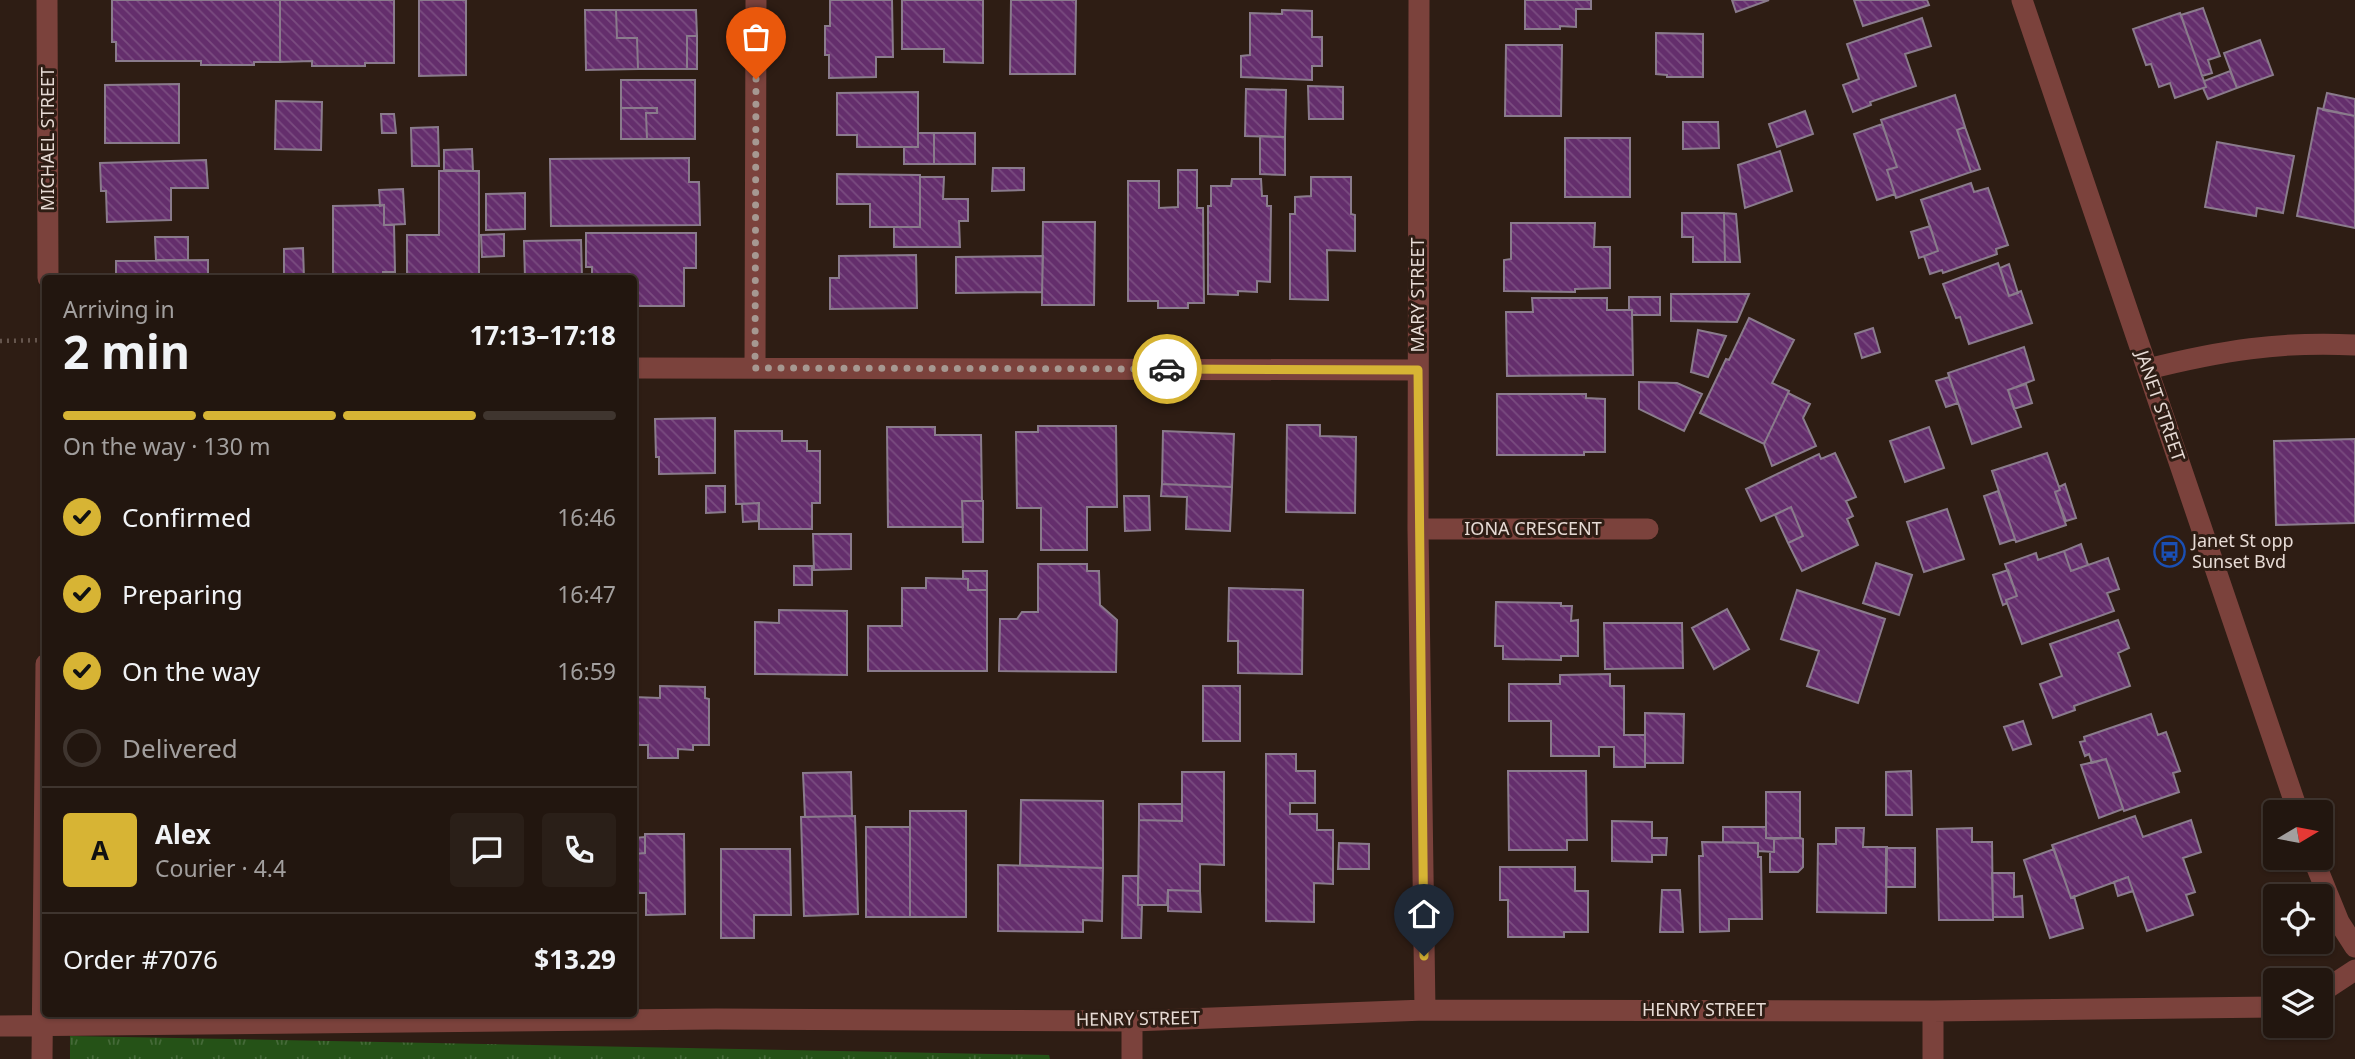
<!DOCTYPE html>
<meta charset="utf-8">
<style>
body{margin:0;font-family:"Noto Sans",sans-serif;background:#2a1f18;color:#f1f3f6;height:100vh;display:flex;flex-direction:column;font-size:26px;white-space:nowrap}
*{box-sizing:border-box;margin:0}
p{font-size:23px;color:#a29f9e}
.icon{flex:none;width:38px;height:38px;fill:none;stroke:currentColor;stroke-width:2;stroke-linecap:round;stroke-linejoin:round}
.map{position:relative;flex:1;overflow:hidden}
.panel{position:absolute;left:42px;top:275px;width:595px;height:742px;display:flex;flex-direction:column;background:#22160f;border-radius:7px;box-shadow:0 2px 5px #0004,0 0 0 2px #3f352f}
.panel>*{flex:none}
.needle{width:46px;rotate:80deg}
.fabs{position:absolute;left:2263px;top:800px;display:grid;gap:14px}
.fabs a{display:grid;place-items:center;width:70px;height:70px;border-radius:7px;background:#22160f;box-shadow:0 2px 5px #0004,0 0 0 2px #3f352f;font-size:35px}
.pin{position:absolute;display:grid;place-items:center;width:60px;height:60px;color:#fff;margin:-72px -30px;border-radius:50% 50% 50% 0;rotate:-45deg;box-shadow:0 0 7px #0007}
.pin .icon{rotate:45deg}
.courier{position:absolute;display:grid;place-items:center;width:70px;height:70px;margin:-35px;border:5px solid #d7b434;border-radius:50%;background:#fff;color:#222;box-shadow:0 2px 9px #0007}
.head em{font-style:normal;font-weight:700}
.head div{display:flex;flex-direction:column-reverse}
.head{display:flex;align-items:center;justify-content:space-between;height:119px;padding:0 21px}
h1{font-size:46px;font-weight:700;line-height:52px}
.bar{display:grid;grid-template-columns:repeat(4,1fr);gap:10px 7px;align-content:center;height:84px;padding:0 21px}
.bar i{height:9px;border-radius:5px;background:#3f352f}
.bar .active{background:#d7b434}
.bar p{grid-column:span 4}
.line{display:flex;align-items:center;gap:18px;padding:0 21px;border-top:2px solid #3f352f}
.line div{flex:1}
.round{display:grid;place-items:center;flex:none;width:74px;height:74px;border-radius:7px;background:#2a1f18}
ol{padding:0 21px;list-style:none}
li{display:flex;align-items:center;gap:21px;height:77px}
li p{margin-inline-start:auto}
li .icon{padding:7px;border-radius:50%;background:#d7b434;color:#111;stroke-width:4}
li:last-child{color:#a29f9e}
li i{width:38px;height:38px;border:4px solid #3f352f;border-radius:50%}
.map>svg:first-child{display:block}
</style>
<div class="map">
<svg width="2355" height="1059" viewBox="0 0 2355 1059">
<defs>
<pattern id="grass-tufts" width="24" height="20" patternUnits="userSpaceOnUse" patternTransform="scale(1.75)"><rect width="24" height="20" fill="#255217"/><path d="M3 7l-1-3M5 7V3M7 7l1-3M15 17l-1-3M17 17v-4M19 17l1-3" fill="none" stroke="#456a38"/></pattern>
<pattern id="building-back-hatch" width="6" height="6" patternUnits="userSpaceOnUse" patternTransform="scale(1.75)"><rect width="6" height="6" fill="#642e6c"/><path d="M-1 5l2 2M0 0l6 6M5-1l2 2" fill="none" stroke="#7a4c80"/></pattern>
</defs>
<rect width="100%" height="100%" fill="#2e1d14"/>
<path fill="url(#grass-tufts)" d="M70,1036L1049,1055L1050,1059H70Z"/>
<path fill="url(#building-back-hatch)" stroke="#8a7b8c" stroke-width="2" d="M112,0H280V62H254V65H201V61H116V42H112Z
M280,0H394V63H365V66H312V61L280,62Z
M419,0H466V75L419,76Z
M830,0H892L893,57H876V77L829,78V55H825V26H830Z
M902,0H983V63L944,62V49H902Z
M1011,0H1076L1075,74H1010Z
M1525,0H1591V9H1576V27L1560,26V29H1525Z
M1732,0H1769L1736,12Z
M1854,0H1927L1929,5L1863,26Z
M2203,8L2220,56L2208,60L2212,73L2202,76L2181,15Z
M585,10H616L617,38H637L638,69L586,70Z
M616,10H696L697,36H687V69H638L637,38H617Z
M1282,10L1312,11V37H1322V66H1312V80L1241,77V56L1250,55V13L1282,14Z
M2180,13L2206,87L2175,98L2170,83L2159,87L2151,64L2146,65L2133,29Z
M1922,18L1931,46L1905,54L1916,86L1870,102L1871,105L1853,112L1843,85L1859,79L1847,44Z
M1656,33L1703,34V77H1667V75L1656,74Z
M687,36H697V69H687Z
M2260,40L2273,75L2237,88L2224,53Z
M1506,45H1562L1561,116H1505Z
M2230,71L2237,88L2208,99L2203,88L2206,87L2204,81Z
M621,80H695V139H647L646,113H657V108H621Z
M179,84V143H105V85Z
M1308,86L1343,87V119H1309Z
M1246,89L1286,90L1285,137L1245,136Z
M918,92V147H857V135H837V93Z
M2327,93L2355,99V116L2323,110Z
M1955,95L1965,127L1957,130L1971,172L1896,198L1887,170L1897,167L1881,120Z
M276,101L322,102L321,150L275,149Z
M621,108H657V113H646L647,139H621Z
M2318,108L2355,116V228L2297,216Z
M1805,111L1813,134L1777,147L1769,124Z
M381,114H394L396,133H382Z
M1683,122H1718L1719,148L1683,149Z
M1882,124L1897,167L1887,170L1895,194L1877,200L1854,134Z
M438,127L439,166H412L411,128Z
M1965,127L1980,169L1971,172L1957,130Z
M918,133H934V164H904V147H918Z
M934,133H975V164H934Z
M1260,136L1285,137V175L1260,174Z
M1565,138H1630V197H1565Z
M2217,142L2294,156L2283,213L2257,208L2256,216L2205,207Z
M472,149L473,171L444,170V150Z
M1780,151L1792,191L1745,208L1738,165Z
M689,158V182H699L700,225L551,226L550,159Z
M206,160L208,188H171V220L107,222L106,191H101L100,163Z
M993,168H1024V190L992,191Z
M1178,170H1197V208H1203L1204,303H1188V308H1158V301H1128V181H1159V208L1178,207Z
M439,171H479V278H407V235H439Z
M837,174L920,175V227H870V204H837Z
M920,177H944L943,199H968V221H959L960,247H894V227H920Z
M1311,177H1351V214L1355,215V251L1327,250L1328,300L1290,299V214H1295V197L1311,196Z
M1232,179H1261L1262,196H1267V206H1271L1270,282L1257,281V292L1238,291V295L1208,294V206H1211V186H1231Z
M1971,183L1974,192L1988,188L2008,245L1996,249L1997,254L1943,273L1942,270L1930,274L1924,256L1938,251L1921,200Z
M403,189L405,224L384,225V205L380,206L379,190Z
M525,193V229L486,230V194Z
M384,205V225H394L395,272H383V278H333V206Z
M1682,213H1724L1725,262H1693V237H1682Z
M1724,213L1736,214L1740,262H1725Z
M1043,222H1095L1094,305H1042Z
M1511,223H1595L1594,247H1610V288L1575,289V292L1504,291V260L1511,259Z
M1930,226L1938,251L1919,258L1911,232Z
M586,233H696V268H684V306H634V278H592V267H586Z
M504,234V256L482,257L481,235Z
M155,237H188V260H156Z
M581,240L582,278H525L524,241Z
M303,248L304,278H284V249Z
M916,255L917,308L830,309V278H839V256Z
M1043,256L1042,292L956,293V257Z
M208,260V278H116V261Z
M1998,263L2009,296L2021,291L2032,323L1969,344L1960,317L1956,318L1943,284Z
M2009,264L2018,293L2009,296L2000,268Z
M1671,294H1749L1737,322L1671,321Z
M1629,297H1660V315H1632V310H1629Z
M1532,298H1607V310H1632L1633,375L1507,376L1506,312H1533Z
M1749,318L1794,340L1772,383L1789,391L1788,393L1764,444L1700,413L1726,359L1729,360Z
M1873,328L1880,352L1862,358L1855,334Z
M1698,330L1726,336L1708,377L1691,372Z
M2024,347L2034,380L2008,390L2021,427L1972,444L1948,373Z
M1949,377L1958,403L1946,407L1936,381Z
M1639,382L1677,383L1702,394L1684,431L1639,409Z
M2026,384L2032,403L2014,409L2008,390Z
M1788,393L1810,404L1803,418L1816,446L1772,466L1764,444Z
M1497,394H1586V398L1605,399V452H1584V455H1497Z
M715,418V473L659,474V457H656L655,419Z
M1287,425H1320V436L1356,437L1355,513L1286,512Z
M1038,426H1116L1117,507H1087V550H1041V508H1017L1016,432H1038Z
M887,427H935V435H981L982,501H962L963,527H888Z
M1929,427L1944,468L1905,482L1890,441Z
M735,431H782V441H807V451H820V503H812V529H759V503L736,504Z
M1163,431L1234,434L1232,487L1162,484Z
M2355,439V523L2276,525L2274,441Z
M1835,453L1856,497L1846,501L1853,516L1847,519L1858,545L1802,571L1788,543L1803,536L1791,507L1761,521L1746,489L1819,454L1821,459Z
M2047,453L2060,490L2055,492L2066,525L2016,542L1992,471Z
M1162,484L1232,487L1230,531L1186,529L1187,497L1161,496Z
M2065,484L2076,518L2066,521L2055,492L2060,490L2059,487Z
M706,486H725V512L706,513Z
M1998,491L2015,539L2000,544L1984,496Z
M1124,496H1149L1150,530L1125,531Z
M962,501H983V542H963Z
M759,503L758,521L743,522L742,504Z
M1791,507L1803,536L1788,543L1775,515Z
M1947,509L1964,559L1924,572L1907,522Z
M813,534H851V569L814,570Z
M2081,544L2088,565L2071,571L2064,551Z
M2064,551L2071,571L2108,558L2119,589L2107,593L2114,611L2022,644L2006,600L2017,596L2005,564L2036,553L2038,560Z
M1876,563L1912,575L1899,615L1863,603Z
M1038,564H1087V571H1099L1100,605L1117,620L1116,672L999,671L1000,619H1017L1022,612H1038Z
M794,566H812V585H794Z
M2008,570L2017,596L2006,600L2007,603L2003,605L1993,575Z
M963,571H987V590H968V579H963Z
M926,578L968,579V590H987V671H868V626H902V588H926Z
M1229,588L1303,590L1302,674L1238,673V641H1228Z
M1797,590L1885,619L1858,703L1807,686L1819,651L1781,639Z
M1496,602L1561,603V606H1572L1571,621L1578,620V656H1561V660L1503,659V646H1495Z
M1727,609L1749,649L1714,669L1692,628Z
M779,610L847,611V675L755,674V622L779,623Z
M2118,620L2129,648L2118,653L2130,686L2074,706L2075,710L2053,718L2040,684L2062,676L2050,644Z
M1604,623H1682L1683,668L1605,669Z
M1610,674V686H1624V735H1645V767H1614V747H1599V756H1551V721H1509V684H1560V675Z
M660,686L705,687V698L709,699V745H693V750L678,749V758H648V745H634V697L660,698Z
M1203,686H1240V741H1203Z
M1645,713L1684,714L1683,763H1645Z
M2151,714L2158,735L2166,732L2180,771L2173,773L2179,792L2124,811L2106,759L2092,763L2089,754L2085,756L2080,742L2085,741L2084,737Z
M2023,721L2031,744L2013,750L2004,727Z
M1266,754H1296V771H1315V803H1290V814H1317V830H1333V884L1314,883V922L1266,921Z
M2106,759L2123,809L2099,818L2081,765Z
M1508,771H1586L1587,840H1567V850H1509Z
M1911,771L1912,815H1886V772Z
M851,772L852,816L805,817L803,773Z
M1182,772H1224V865L1200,864V891L1168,890L1167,905H1138L1139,820L1182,821Z
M1766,792H1800V838H1766Z
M1021,800L1103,801V868L1020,865Z
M1139,804H1182V821L1139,820Z
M910,811H966V917H910Z
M855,816L858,914L804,916L801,817Z
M2135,816L2143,837L2191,820L2201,852L2183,858L2195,892L2186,895L2193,915L2147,931L2128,877L2071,898L2052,845Z
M1612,821L1652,822V838H1667L1666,855H1652V862L1612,861Z
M866,827H910V917H866Z
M1723,827H1766V838L1774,839V852L1758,851V843L1723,842Z
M1836,828H1864L1863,847H1887L1886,913L1817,912L1818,844H1836Z
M1972,828V842H1992L1993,920H1939L1937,829Z
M645,834H684L685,914L646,915V893H634V854L645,853Z
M645,837V853L634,854V838Z
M1800,838L1803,839V867L1798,872H1770V852H1774V839Z
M1702,842L1758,843V857H1761L1762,919H1729V931L1700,932L1699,856H1703Z
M1339,843L1369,844V869H1338Z
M1886,848H1915V887H1886Z
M721,849H790L791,915H754V938H721Z
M2054,849L2071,898L2074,896L2083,928L2050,938L2024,860Z
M998,865L1103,868L1102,921L1083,920V932L998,931Z
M1500,867H1575V891H1588V932H1564V937H1508V900H1500Z
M1992,873H2014V897L2022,896L2023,917H1993Z
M1123,876H1138V905H1142L1141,938H1122Z
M2128,877L2133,891L2118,896L2114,882Z
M1168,890L1200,891L1201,912L1168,911Z
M1662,890H1680L1683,932H1660Z"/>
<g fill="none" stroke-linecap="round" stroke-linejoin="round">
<path stroke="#66564e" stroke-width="4.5" stroke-dasharray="2 5" stroke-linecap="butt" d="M0,341L46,340"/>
<path stroke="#7b423c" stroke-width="21" d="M47,0L48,278
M1419,0L1418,529L1425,1010
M634,368L1418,370
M755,368L756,0
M2148,369C2220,351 2280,341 2355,345
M1418,529H1648
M2320,993L2355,970
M1132,1021V1059
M0,1026L716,1019L1132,1021L1425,1010L1933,1011L2275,1007
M42,1059L46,664
M1933,1059V1011"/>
<path stroke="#7b423c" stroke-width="21" d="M2022,0L2298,812
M2313,858L2339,922L2355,947"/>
</g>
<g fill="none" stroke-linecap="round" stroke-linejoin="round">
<path stroke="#a69891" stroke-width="7" stroke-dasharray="0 12.6" d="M756,79L755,368L1167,369"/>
<path stroke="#d7b434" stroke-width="9" d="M1167,369L1418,370L1424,956"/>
</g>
<defs>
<symbol id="bus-ring" viewBox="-11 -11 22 22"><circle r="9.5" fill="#2e1d14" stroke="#1a4fb4" stroke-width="1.5"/><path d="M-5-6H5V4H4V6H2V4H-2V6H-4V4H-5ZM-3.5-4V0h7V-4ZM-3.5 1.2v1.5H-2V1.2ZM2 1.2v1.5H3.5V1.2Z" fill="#1a4fb4"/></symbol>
</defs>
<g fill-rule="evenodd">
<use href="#bus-ring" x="2152" y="534" width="35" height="35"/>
</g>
<g text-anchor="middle" stroke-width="6" stroke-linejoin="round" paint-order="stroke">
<g font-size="18" fill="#e7dbd5" stroke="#2e1d14">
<text transform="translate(48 139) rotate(-90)" y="6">MICHAEL STREET</text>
<text transform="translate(1418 295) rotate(-90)" y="6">MARY STREET</text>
<text transform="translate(2160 406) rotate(71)" y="6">JANET STREET</text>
<text x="1533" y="535">IONA CRESCENT</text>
<text x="1704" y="1016">HENRY STREET</text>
<text transform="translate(1138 1019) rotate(-1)" y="6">HENRY STREET</text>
</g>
<g font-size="18" fill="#e7dbd5" stroke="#2e1d14" text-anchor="start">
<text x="2192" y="547">Janet St opp<tspan x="2192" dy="21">Sunset Bvd</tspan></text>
</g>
</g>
</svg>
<div class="fabs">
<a><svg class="needle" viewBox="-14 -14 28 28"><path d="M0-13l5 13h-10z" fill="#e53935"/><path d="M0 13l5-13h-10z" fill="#a29f9e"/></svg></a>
<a><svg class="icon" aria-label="locate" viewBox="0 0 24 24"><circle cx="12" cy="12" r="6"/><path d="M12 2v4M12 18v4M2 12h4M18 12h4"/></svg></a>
<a><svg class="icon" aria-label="layers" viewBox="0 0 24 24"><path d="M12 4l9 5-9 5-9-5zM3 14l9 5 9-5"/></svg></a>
</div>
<div class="pin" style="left:756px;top:79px;background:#ea580c"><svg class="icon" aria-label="bag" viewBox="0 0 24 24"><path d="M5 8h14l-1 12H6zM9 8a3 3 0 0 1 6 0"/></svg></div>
<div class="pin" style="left:1424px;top:956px;background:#1f2937"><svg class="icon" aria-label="home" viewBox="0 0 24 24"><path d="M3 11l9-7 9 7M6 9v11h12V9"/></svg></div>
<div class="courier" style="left:1167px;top:369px"><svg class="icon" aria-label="car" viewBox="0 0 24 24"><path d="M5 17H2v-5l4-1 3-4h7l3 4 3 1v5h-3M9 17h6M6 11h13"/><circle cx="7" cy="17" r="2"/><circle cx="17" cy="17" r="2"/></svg></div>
<section class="panel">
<div class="head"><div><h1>2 min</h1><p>Arriving in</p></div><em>17:13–17:18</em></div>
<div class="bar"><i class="active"></i><i class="active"></i><i class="active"></i><i></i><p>On the way · 130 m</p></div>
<ol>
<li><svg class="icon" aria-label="check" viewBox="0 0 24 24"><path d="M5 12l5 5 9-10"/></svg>Confirmed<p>16:46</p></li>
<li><svg class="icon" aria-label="check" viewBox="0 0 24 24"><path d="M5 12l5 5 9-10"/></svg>Preparing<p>16:47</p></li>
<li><svg class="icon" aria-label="check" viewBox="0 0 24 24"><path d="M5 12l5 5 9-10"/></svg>On the way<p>16:59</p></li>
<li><i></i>Delivered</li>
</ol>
<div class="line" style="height:126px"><b class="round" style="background:#d7b434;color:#111">A</b><div><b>Alex</b><p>Courier · 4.4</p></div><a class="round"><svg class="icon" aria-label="chat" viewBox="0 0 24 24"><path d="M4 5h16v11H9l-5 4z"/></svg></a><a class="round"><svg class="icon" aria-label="phone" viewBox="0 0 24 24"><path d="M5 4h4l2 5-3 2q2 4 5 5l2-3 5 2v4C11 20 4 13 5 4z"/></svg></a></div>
<div class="line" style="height:91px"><div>Order #7076</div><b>$13.29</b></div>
</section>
</div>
